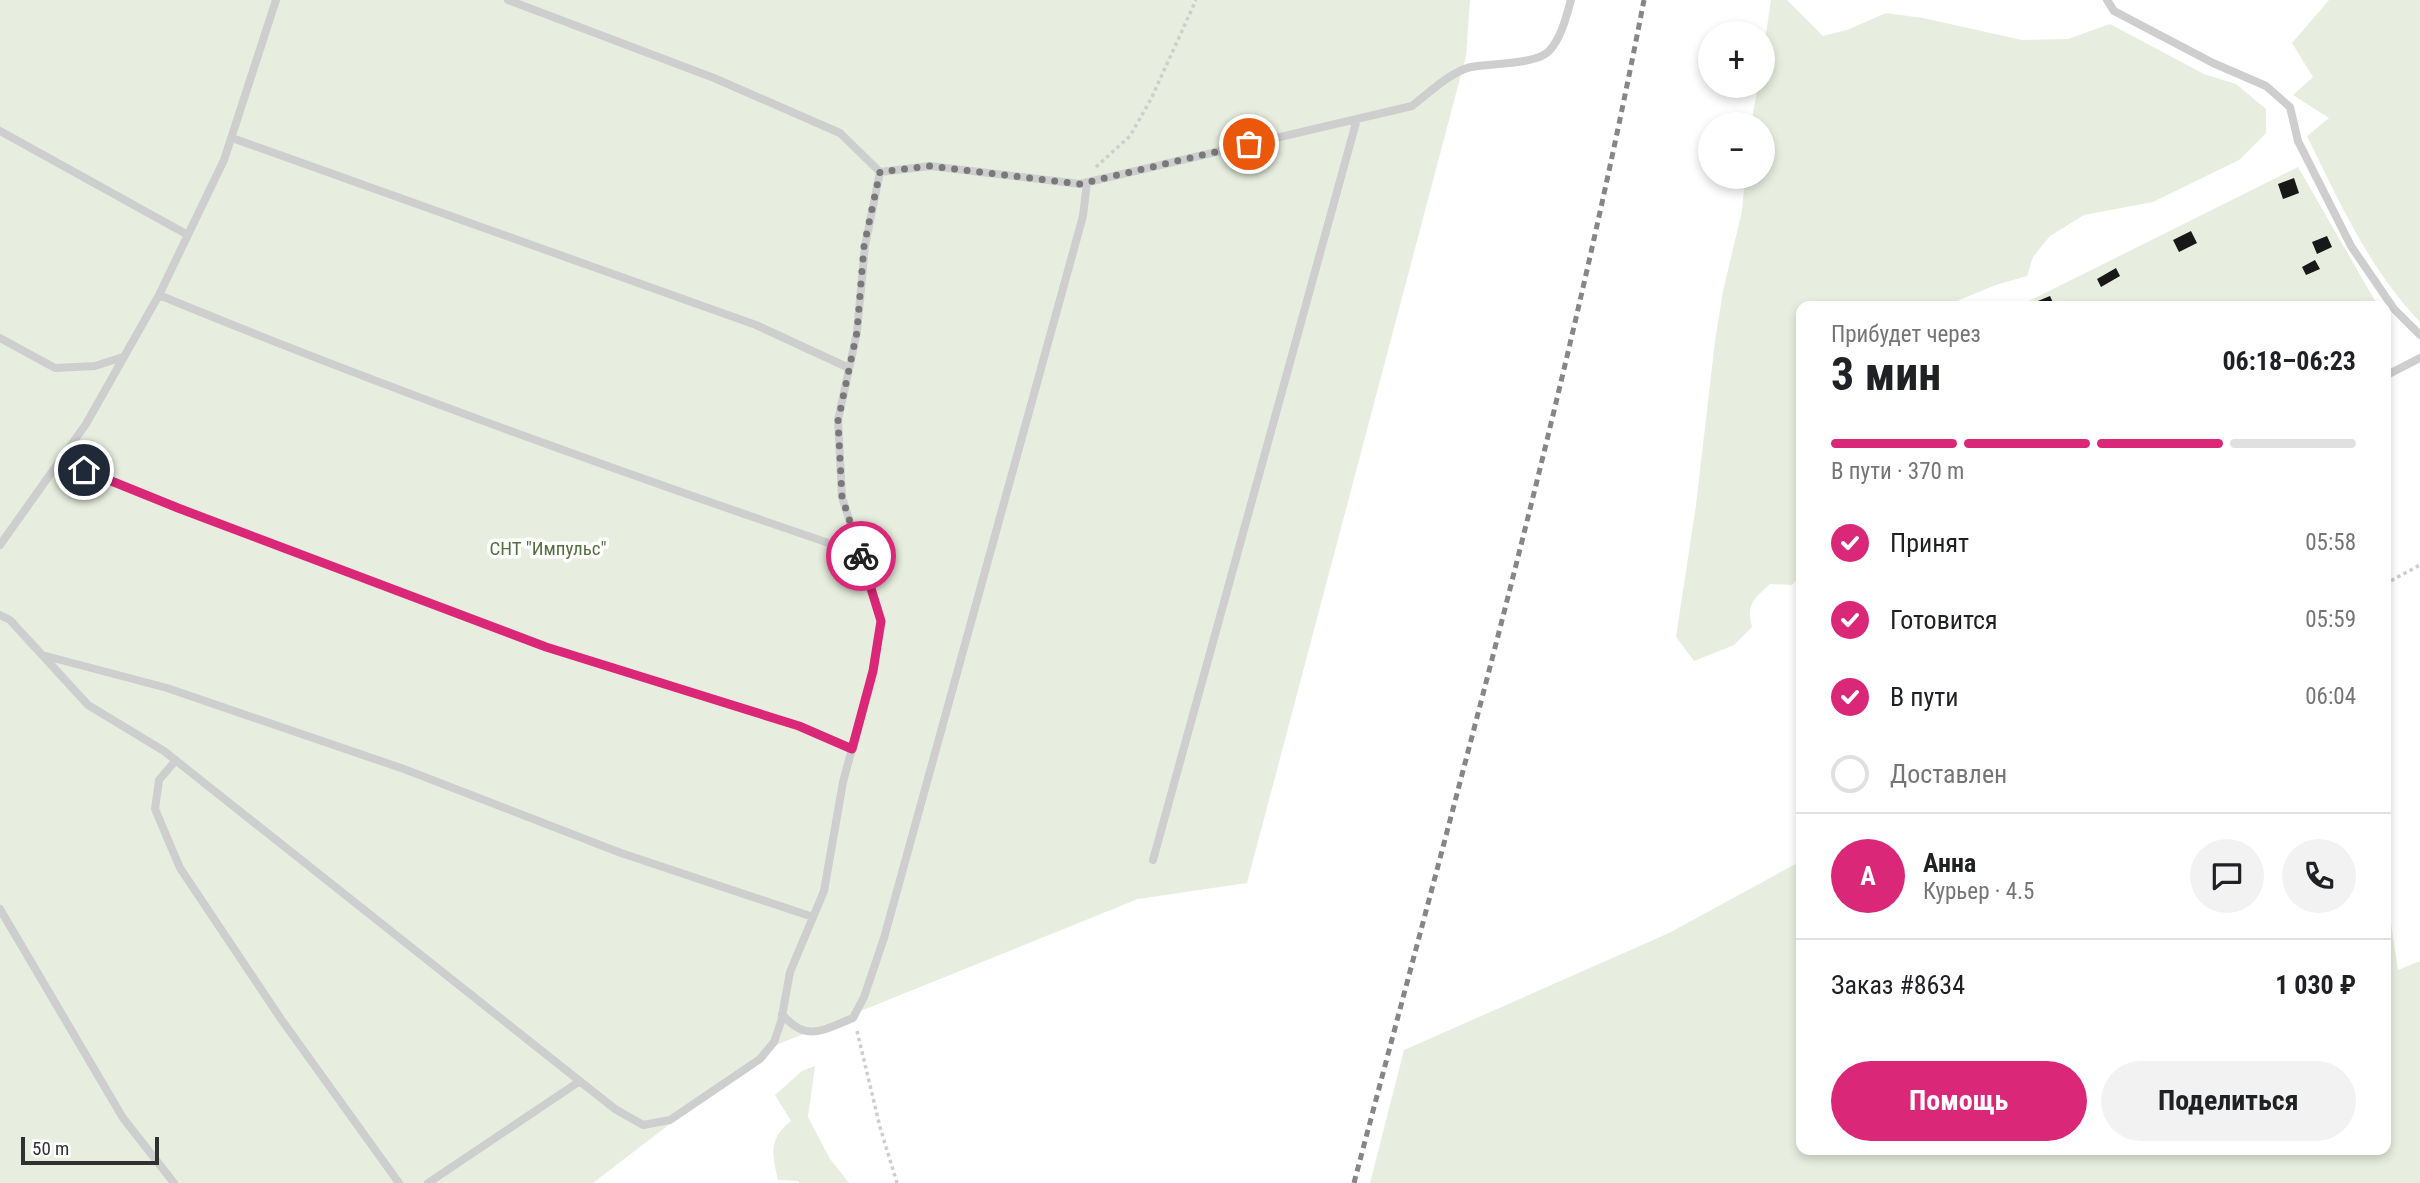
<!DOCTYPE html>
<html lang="ru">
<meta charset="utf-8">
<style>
body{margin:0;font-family:"Roboto Condensed",sans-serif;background:#f2f2f2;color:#202124;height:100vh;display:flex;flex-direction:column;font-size:26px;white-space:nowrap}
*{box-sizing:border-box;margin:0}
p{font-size:23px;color:#757577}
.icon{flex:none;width:38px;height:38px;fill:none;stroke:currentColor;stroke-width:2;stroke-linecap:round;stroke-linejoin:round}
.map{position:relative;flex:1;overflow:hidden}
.details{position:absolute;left:1796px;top:301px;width:595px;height:854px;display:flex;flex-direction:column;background:#fff;border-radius:14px;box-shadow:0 4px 10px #0003}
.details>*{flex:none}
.tools{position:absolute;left:1698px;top:21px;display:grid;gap:14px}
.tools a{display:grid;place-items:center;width:77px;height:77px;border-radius:50%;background:#fff;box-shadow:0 4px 10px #0003;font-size:35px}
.scale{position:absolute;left:21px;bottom:18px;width:138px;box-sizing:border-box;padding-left:7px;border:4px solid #313131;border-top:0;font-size:19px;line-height:24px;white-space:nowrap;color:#313131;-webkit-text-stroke:5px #fff;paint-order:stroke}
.pin{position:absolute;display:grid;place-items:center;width:60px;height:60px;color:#fff;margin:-30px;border:4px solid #fff;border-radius:50%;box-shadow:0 2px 7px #0007}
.courier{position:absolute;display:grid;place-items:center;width:70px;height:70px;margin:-35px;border:5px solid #db2777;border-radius:50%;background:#fff;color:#222;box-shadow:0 2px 9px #0007}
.overview em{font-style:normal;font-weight:700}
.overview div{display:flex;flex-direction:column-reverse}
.overview{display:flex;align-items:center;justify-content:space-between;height:119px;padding:0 35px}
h1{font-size:46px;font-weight:700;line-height:52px}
.bar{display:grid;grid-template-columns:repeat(4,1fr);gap:10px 7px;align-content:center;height:84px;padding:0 35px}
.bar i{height:9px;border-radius:5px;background:#e0e0e0}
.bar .selected{background:#db2777}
.bar p{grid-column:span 4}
.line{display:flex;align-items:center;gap:18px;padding:0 35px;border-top:2px solid #e0e0e0}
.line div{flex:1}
.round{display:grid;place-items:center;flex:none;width:74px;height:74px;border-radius:37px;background:#f2f2f2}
ol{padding:0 35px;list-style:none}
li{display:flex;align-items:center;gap:21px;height:77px}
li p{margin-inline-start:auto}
li .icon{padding:7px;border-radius:50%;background:#db2777;color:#fff;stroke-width:4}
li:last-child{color:#757577}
li i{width:38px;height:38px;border:4px solid #e0e0e0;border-radius:50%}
.cta{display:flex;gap:14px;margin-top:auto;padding:14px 35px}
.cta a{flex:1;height:80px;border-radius:42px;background:#db2777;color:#fff;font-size:28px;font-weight:700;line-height:80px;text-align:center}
.cta a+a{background:#f2f2f2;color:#202124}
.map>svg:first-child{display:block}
</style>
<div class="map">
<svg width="2420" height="1183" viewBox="0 0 2420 1183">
<rect width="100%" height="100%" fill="#fff"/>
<path fill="#e7eedf" d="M0,0H1470L1466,56L1247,883L1138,899L769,1048L593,1183H0Z
M1771,0H1787L1823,36L1847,30L1886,13L1923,18L2022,40L2068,39L2110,24L2204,74L2236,84L2266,109V133L2239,160L2153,202L2084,215L2050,236L2033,257L2027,276L1996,285L1952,303L1948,306H1801V524L1796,534L1801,540V574L1792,585L1770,584C1754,599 1746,603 1752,627L1734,645L1694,661L1676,637L1696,505L1715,341L1723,291L1742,211L1745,177H1762V124H1751L1758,86H1762V61Z
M2329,0H2420V322C2369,269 2339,201 2307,136L2329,118L2293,95L2313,77L2292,43Z
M2298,167L2378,306H2019Z
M1801,861V1150H2385V884L2398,970L2420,961V1183H1370L1404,1050L1669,933Z
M815,1066L808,1117L830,1159L849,1183H799L798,1181L778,1180C772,1154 768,1139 791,1121L775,1095L802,1071Z"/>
<path fill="#181818" d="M2294,178L2299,193L2283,199L2278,184Z
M2191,231L2197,243L2179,252L2173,240Z
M2327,236L2332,247L2317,254L2312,242Z
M2315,260L2320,269L2306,275L2302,267Z
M2116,268L2120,276L2101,287L2097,279Z
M2050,296L2054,305L2035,306L2033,303Z"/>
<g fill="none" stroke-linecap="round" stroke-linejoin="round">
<path stroke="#cecece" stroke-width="3.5" stroke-dasharray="3.5 3.5" stroke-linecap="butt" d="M1096,167L1130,136L1151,99L1196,0
M2385,584L2420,565
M857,1031L880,1127L897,1183"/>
<path stroke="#cecece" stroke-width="8" d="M508,0L714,78L840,133L880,172L930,166L1080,184L1412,106C1429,93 1450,72 1471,67C1490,63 1538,65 1550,50C1562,36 1566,17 1571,0
M2107,0L2114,11L2213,63L2266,86L2290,107L2298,141L2351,246L2394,309L2420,335
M0,131L188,235
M232,138L756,325L849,368
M159,295C389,390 625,474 861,554
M0,338L55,368L95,366L123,357
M2385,376L2420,358
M61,460L178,508L546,647L799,726L852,749
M0,545L86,424L159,295L224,160L276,0
M0,615L10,620L88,705L164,751L615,1109L643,1125L670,1120L760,1059L774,1042L781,1022L790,972L824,891L843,782L873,671L881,621L842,497L838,420L857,332L865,246L880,172
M42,655L167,688L404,769L621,853L813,917
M176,760L159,780L155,809L180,868L281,1019L399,1183
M1153,860L1357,119
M0,909L123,1118L174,1183
M782,1014C806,1043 823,1030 853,1018L864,997L884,938L1083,216L1087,182
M428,1183L580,1081"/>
<path stroke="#868686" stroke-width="5" stroke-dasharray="7 5" stroke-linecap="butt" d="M1354,1183C1457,791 1567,398 1644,0"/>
</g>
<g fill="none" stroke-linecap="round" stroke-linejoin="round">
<path stroke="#797979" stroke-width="7" stroke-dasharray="0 12.6" d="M861,556L842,497L838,421L857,332L864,246L880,172L930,166L1080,184L1249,144"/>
<path stroke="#db2777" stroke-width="9" d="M84,470L178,508L546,647L799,726L852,749L873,671L881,621L861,556"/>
</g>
<g text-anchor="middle" stroke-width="7" stroke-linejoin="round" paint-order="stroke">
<g font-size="19" fill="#536f3c" stroke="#fff">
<text x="548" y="555">СНТ "Импульс"</text>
</g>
</g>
</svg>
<div class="tools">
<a>+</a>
<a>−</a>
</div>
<div class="scale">50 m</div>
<div class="pin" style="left:1249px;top:144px;background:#ea580c"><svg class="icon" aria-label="bag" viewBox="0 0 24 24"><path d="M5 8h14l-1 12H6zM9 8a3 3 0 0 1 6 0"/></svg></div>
<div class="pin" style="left:84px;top:470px;background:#1f2937"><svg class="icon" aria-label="home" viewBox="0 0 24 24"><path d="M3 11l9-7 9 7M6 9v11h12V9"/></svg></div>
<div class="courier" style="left:861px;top:556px"><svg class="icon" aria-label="bike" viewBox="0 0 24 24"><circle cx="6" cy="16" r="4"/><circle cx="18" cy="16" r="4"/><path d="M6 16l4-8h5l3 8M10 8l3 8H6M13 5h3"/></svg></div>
<section class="details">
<div class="overview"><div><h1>3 мин</h1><p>Прибудет через</p></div><em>06:18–06:23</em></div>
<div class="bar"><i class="selected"></i><i class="selected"></i><i class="selected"></i><i></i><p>В пути · 370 m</p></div>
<ol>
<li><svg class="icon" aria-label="check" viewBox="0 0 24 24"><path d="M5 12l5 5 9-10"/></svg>Принят<p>05:58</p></li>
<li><svg class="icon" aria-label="check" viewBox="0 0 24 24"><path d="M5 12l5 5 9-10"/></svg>Готовится<p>05:59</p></li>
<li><svg class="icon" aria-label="check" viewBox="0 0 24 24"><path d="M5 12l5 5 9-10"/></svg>В пути<p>06:04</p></li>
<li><i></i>Доставлен</li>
</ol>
<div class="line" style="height:126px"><b class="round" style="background:#db2777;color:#fff">А</b><div><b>Анна</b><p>Курьер · 4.5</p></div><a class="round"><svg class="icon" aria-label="chat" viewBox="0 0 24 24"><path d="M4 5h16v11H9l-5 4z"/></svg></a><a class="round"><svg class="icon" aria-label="phone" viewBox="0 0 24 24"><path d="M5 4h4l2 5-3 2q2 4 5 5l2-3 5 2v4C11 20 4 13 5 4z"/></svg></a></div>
<div class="line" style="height:91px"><div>Заказ #8634</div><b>1 030 ₽</b></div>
<div class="cta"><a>Помощь</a><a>Поделиться</a></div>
</section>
</div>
